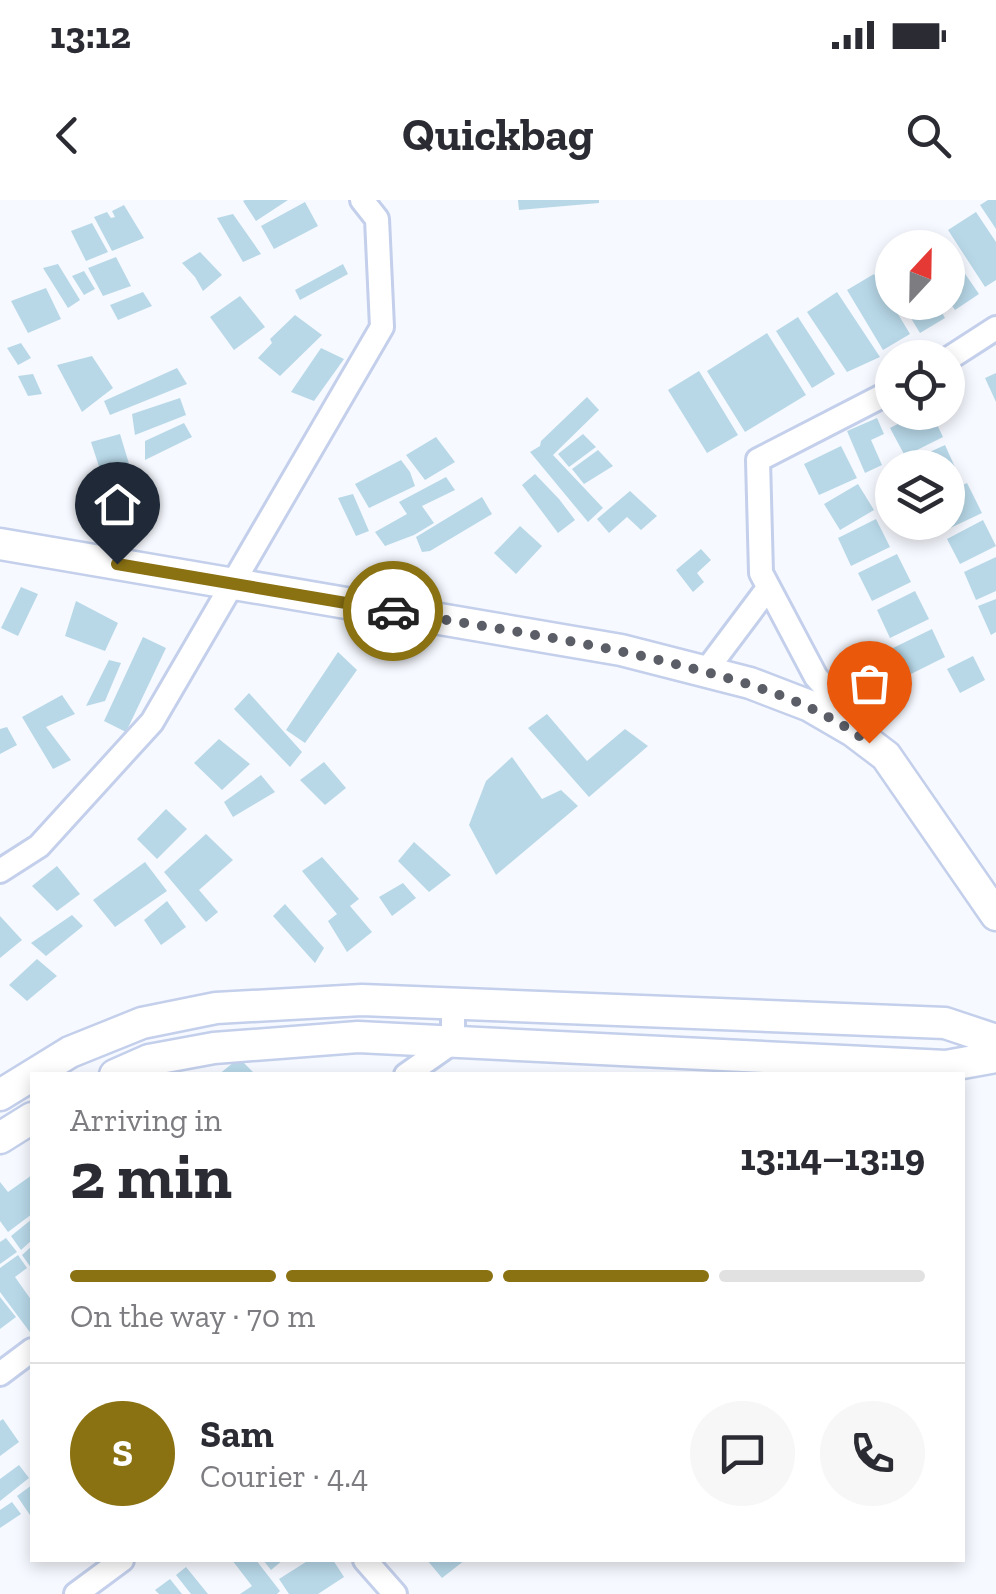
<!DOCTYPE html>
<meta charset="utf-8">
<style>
body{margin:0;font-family:"Zilla Slab",serif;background:#f7f7f7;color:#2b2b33;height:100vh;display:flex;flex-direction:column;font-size:38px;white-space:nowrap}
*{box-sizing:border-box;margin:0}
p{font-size:32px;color:#7c7c81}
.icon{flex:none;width:55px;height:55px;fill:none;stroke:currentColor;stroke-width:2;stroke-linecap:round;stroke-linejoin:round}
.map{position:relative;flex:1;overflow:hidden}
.drawer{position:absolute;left:30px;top:872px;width:935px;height:490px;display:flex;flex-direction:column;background:#fff;border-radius:0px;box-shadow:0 5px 15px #0003}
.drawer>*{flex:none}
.needle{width:65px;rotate:22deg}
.buttons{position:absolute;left:875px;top:30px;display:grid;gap:20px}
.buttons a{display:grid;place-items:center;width:90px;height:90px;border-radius:50%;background:#fff;box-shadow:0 5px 15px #0003;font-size:50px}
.pin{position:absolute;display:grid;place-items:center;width:85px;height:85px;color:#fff;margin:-102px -42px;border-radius:50% 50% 50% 0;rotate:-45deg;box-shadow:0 0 10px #0007}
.pin .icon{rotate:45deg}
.courier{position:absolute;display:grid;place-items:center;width:100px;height:100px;margin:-50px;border:8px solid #8a7112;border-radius:50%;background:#fff;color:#222;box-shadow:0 2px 12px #0007}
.summary em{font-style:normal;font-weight:800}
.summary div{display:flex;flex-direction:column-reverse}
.summary{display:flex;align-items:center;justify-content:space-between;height:170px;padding:0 40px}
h1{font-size:65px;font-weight:800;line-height:75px}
.bar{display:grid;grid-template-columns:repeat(4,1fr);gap:15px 10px;align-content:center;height:120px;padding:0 40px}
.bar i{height:12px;border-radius:8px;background:#e1e1e2}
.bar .current{background:#8a7112}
.bar p{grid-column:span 4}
.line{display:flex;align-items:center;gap:25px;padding:0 40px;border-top:2px solid #e1e1e2}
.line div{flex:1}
.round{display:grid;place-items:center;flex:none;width:105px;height:105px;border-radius:52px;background:#f7f7f7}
.status{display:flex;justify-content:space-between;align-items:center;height:70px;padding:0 50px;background:#fff;direction:ltr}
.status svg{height:28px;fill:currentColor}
header{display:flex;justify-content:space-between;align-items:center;height:130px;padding:0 40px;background:#fff;font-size:45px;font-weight:800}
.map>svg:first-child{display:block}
</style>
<div class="status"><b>13:12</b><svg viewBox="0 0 49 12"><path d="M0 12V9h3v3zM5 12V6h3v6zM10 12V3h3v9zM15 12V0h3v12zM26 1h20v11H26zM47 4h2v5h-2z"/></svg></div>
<header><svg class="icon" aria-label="back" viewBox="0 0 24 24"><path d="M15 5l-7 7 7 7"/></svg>Quickbag<svg class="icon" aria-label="search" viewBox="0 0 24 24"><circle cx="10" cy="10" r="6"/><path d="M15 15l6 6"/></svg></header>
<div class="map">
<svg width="996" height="1394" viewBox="0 0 996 1394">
<rect width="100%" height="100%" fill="#f6f9ff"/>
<path fill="#b8d8e8" d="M245,0H288L256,21L243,1Z
M518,0H599V3L519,10Z
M988,0H996V29L980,5Z
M305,2L318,26L274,49L261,26Z
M124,5L144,38L112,51L94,17L107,12L111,18L115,17L112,11Z
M976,12L996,42V80L985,87L948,30Z
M233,14L261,54L243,62L217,18Z
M92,23L108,52L86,61L71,31Z
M938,36L946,48H921Z
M948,49L979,94L955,110L948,100Z
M200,52L222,75L203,91L195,77L182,63Z
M116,57L131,86L103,96L88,68Z
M58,64L80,100L68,108L43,68Z
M343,64L348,74L300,100L295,90Z
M892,66V88L882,71Z
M84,71L95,89L84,95L72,76Z
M874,74L910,134L883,150L847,90Z
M46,88L61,119L28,133L11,101Z
M143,92L152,106L118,120L110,105Z
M837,92L880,157L847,172L807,112Z
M240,96L265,127L234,150L210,117Z
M901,102H936L945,118L920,133Z
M295,115L322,135L280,176L258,158L272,143L270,139Z
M798,117L835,174L812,188L776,131Z
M767,133L806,195L745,232L707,171Z
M21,143L31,158L18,165L7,148Z
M321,148L344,159L314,201L291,192Z
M92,156L113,188L82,212L57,165Z
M177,168L187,184L110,215L104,201Z
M699,171L738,235L707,253L668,190Z
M996,173V202L985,178Z
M33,174L42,194L28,196L18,176Z
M587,197L599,210L553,255L603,308L588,322L530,252L540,246L541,241Z
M180,198L186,215L135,235L132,214Z
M921,212H931L943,237L905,256L890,228Z
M877,218L884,234L871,240L882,265L865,273L847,231Z
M184,223L192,237L145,260V241Z
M120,234L136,287L108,294L91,242Z
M583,234L596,247L569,267L558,254Z
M436,237L455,262L425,280L406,255Z
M945,245L959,276L948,281V268H913L910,261Z
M841,246L857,278L819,295L804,264Z
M598,250L613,266L584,284L572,269Z
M401,260L410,272L415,286L369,308L355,284Z
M535,274L559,299L575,320L558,333L522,285Z
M446,277L455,290L422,306L434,323L414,335L385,346L375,332L407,314L399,302Z
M967,283L982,313L944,331L940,322H948V292Z
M858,284L874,310L840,330L824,304Z
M630,291L657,316L641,330L627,317L609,333L597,319Z
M353,294L369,331L356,336L338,298Z
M482,297L492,314L430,351L422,352L416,337Z
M876,319L890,347L851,366L838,338Z
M983,320L996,346L960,364L947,339Z
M520,326L542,346L516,374L494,353Z
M701,349L711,360L697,373L704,382L693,392L676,370Z
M897,354L911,382L872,401L858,373Z
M996,357V391L976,400L964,372Z
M21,387L38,394L18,436L1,428Z
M915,391L929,419L890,438L877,410Z
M996,399V432L991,435L978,406Z
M76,401L118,423L105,451L65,436Z
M932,429L945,457L907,476L893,448Z
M143,437L166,448L126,532L104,521Z
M338,452L357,470L305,543L286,530Z
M973,456L985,480L960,493L947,469Z
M109,460L121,463L105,501L86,506Z
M249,493L302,552L290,567L234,509Z
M62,495L75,514L46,527L71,560L53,569L22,517Z
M547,514L587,561L625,529L648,546L589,597L528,528Z
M7,527L17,545L0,554V529Z
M219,539L250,564L222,590L194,563Z
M512,557L542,599L561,590L578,606L496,675L469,625L486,581Z
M324,562L346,588L325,605L300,580Z
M261,575L275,592L233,617L224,602Z
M166,609L187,629L157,659L137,639Z
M206,634L233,660L199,690L218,712L206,722L164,672Z
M414,642L451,675L429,692L398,661Z
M322,657L359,699L350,706L372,732L347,752L328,721L337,714L302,671Z
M145,662L167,691L115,727L93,700Z
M57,666L80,694L57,711L32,686Z
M403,683L416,698L392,716L379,697Z
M167,701L186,727L161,745L144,720Z
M285,704L324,748L315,763L273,716Z
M72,715L83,726L46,756L31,743Z
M0,716L22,740L0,758Z
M37,759L57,776L27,801L9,785Z
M239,858L253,872L249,875H218Z
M32,975V1014L8,1032L0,1021V982L8,992Z
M32,1019V1040L21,1050L11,1036Z
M6,1038L17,1052L0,1064V1042Z
M32,1046V1069L22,1055Z
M18,1055L27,1068L15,1077L32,1101V1135L0,1092V1068Z
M0,1097L16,1117L0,1129Z
M3,1219L19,1242L0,1256V1221Z
M19,1265L29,1278L0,1301V1279Z
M32,1285V1318L17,1296Z
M12,1302L21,1314L0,1328V1310Z
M232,1360H256L280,1391L277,1394H240L252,1386Z
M263,1360H283L271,1370Z
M309,1360H333L344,1377L318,1394H289L279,1379Z
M427,1360H465L442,1378Z
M186,1367L208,1394H191L176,1375Z
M170,1379L182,1394H159L155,1390Z"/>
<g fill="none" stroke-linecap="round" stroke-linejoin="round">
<defs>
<path id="street" d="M948,159L996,128
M705,472L768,388
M862,529L816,477L761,373L758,260L892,191
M0,671L39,646L152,522L382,127L377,19L362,0
M406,875L453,842V804
M0,1174L32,1150
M365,1360L395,1394
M76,1394L122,1360"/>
<path id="secondary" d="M0,344L621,450L750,483L810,506L853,531L886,556L996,715
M115,875L149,860L214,848L358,837L946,866L996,857
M0,895L70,852L142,823L216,808L362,800L945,823L996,840
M0,938L32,918"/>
</defs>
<use href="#street" stroke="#c3cfeb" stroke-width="28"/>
<use href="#secondary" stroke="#c3cfeb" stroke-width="35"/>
<use href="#street" stroke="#fff" stroke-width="22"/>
<use href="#secondary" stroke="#fff" stroke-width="30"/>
</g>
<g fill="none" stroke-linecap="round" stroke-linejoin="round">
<path stroke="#5b5e66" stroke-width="10" stroke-dasharray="0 18" d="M393,411C492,428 591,442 687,467C752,484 815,502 869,543"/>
<path stroke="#8a7112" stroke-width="12" d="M117,364L393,411"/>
</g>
</svg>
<div class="buttons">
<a><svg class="needle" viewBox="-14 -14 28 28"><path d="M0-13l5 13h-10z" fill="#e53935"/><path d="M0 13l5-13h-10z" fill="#7c7c81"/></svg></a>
<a><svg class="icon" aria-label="locate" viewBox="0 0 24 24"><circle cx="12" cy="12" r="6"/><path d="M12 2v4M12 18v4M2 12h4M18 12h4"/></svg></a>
<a><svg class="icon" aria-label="layers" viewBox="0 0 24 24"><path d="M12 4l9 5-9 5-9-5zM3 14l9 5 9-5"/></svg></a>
</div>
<div class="pin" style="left:869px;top:543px;background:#ea580c"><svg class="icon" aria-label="bag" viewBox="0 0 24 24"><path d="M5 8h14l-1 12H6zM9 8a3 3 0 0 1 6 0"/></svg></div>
<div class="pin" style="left:117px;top:364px;background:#1f2937"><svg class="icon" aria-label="home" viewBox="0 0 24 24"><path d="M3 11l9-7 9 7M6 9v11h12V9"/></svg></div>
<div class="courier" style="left:393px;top:411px"><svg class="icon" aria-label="car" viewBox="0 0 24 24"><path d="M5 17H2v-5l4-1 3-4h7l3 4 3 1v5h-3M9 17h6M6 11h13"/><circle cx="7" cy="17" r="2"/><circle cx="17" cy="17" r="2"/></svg></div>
<section class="drawer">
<div class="summary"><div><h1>2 min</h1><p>Arriving in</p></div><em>13:14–13:19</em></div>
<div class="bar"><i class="current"></i><i class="current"></i><i class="current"></i><i></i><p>On the way · 70 m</p></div>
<div class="line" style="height:180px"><b class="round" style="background:#8a7112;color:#fff">S</b><div><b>Sam</b><p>Courier · 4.4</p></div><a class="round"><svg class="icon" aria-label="chat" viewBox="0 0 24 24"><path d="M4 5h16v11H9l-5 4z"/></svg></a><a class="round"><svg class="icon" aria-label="phone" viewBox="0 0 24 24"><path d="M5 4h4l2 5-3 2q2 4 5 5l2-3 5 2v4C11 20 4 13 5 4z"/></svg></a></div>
</section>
</div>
